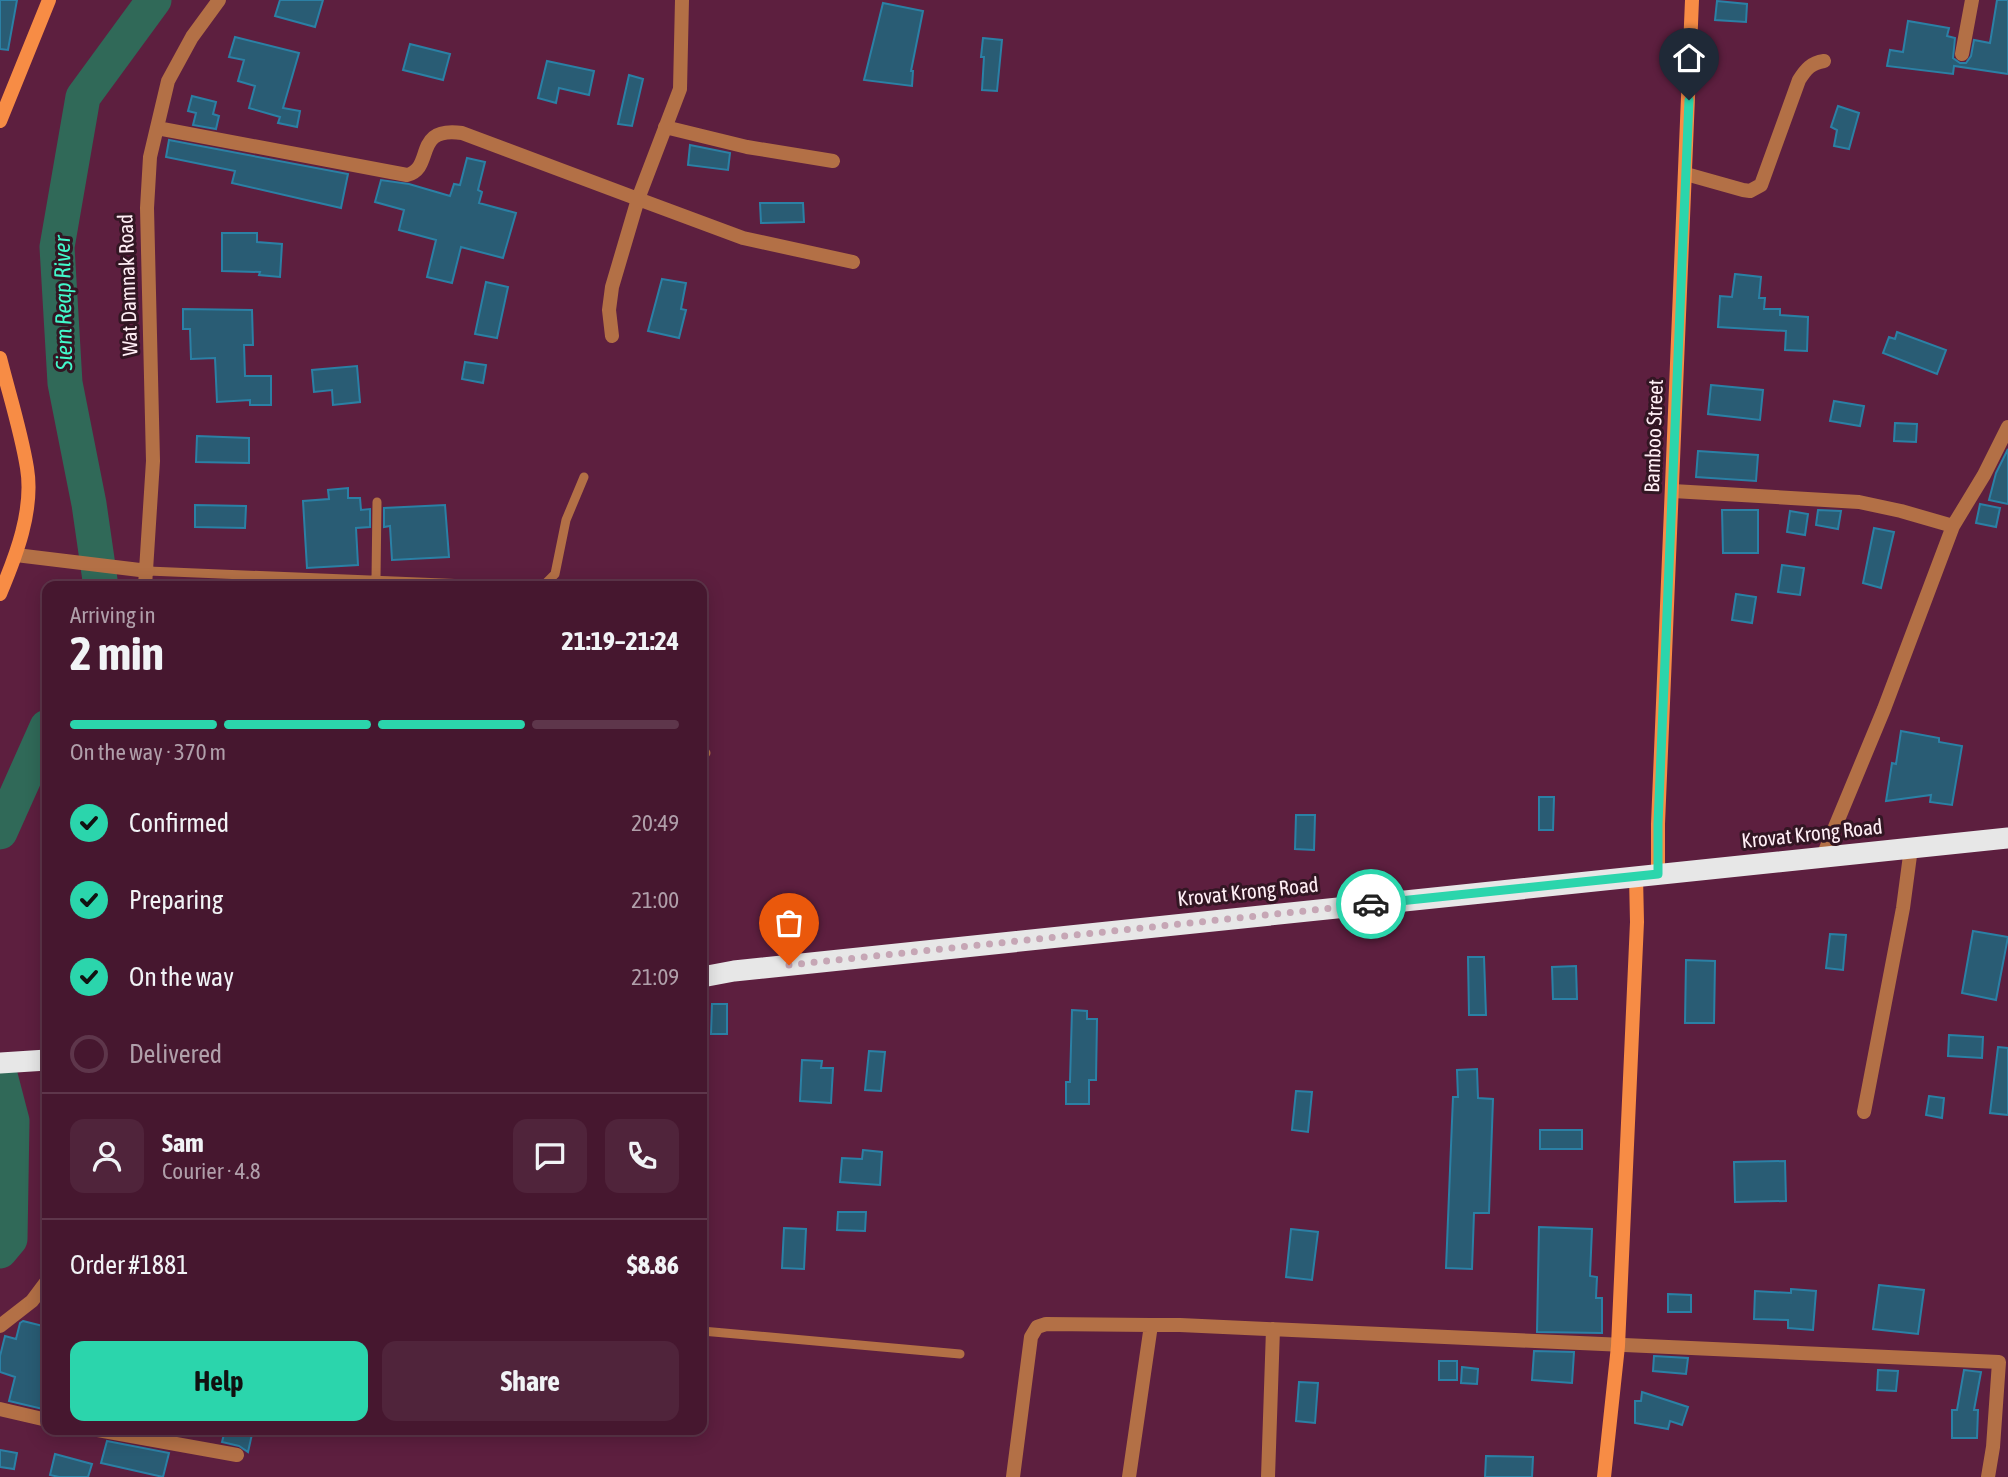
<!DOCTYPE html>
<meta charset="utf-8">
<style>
body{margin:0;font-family:"Asap Condensed",sans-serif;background:#50243b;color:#f1f3f6;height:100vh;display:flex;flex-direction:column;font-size:26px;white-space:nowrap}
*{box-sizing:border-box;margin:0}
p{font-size:23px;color:#b09faa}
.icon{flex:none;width:38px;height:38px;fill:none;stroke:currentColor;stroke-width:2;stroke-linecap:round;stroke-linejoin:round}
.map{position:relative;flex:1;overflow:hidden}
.details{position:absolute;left:42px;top:581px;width:665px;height:854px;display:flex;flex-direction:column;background:#46172f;border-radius:14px;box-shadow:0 4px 18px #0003,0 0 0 2px #5e364b}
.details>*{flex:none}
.pin{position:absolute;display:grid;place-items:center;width:60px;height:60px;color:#fff;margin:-72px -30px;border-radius:50% 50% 50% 0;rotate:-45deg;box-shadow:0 0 7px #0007}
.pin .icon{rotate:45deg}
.courier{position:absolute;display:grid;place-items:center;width:70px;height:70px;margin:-35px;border:5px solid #2bd5ac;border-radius:50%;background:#fff;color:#222;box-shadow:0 2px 9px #0007}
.overview em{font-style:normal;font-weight:700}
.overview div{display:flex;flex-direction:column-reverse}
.overview{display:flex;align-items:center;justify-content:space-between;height:119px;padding:0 28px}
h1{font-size:46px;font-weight:700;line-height:52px}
.bar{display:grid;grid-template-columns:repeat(4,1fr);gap:10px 7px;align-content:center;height:84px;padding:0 28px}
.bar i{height:9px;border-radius:5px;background:#5e364b}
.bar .active{background:#2bd5ac}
.bar p{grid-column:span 4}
.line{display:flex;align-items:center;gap:18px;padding:0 28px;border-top:2px solid #5e364b}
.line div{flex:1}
.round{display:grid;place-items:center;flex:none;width:74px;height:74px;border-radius:14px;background:#50243b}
ol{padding:0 28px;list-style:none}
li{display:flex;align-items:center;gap:21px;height:77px}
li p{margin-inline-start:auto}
li .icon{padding:7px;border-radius:50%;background:#2bd5ac;color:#111;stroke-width:4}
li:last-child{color:#b09faa}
li i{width:38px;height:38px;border:4px solid #5e364b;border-radius:50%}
.button{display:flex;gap:14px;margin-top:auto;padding:14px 28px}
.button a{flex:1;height:80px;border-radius:14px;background:#2bd5ac;color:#111;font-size:28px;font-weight:700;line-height:80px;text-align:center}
.button a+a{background:#50243b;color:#f1f3f6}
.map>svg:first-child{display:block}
</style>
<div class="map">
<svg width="2008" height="1477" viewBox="0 0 2008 1477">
<rect width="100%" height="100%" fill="#5d1f3f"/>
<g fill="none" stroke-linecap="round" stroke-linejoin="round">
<path stroke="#306958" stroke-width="35" d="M98,586L100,580L89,504L65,383L57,247L83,97L154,0
M0,832L47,727
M0,1075L12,1121L10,1239L0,1251"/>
</g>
<path fill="#295c74" stroke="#2b80a5" stroke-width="2" d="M0,0H17L8,50L0,49Z
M280,0H323L315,27L275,16Z
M1997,0H2008V74L1954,66L1953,74L1887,66L1890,50L1903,52L1908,21L1949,28L1947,36L1955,38L1953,58L1960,63H1966L1971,56L1974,40L1990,43Z
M1717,1L1747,4L1746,22L1715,20Z
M883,3L923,11L911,71H913L912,86L864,80Z
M235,37L299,53L283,108L300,111L297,127L278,123L280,117L249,108L255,86L238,81L244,60L229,57Z
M983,38L1002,40L997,91L982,90L984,57H981Z
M410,44L450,54L443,80L403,70Z
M547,61L594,71L589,95L559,88L556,103L538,98Z
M629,75L643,79L632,126L618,124Z
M192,96L216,102L213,114L219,116L216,129L193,125L196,113L188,111Z
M1838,106L1859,113L1849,149L1834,146L1837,130L1831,127Z
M169,140L348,174L341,208L232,183L235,171L166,157Z
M690,145L730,153L728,170L688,165Z
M467,158L485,162L478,190L482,192L479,203L516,213L503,258L461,247L452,283L427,277L436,240L399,230L404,210L375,202L381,180L409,184L450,196L454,184L460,185Z
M760,203H803L804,222L761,223Z
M222,233H257V242L282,244L280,277L259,275L260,272L222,271Z
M1735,274L1761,277L1759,298H1765L1764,309H1780V315L1808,317L1807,351L1785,350L1786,331L1718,327L1720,296L1732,297Z
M662,279L686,283L681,309L686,310L679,338L648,331Z
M486,282L508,287L497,338L475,334Z
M183,309L252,310L253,345H244L245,376H271V405H250V400L217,402L215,358L191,359L190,329H183Z
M1897,332L1946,350L1937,374L1883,353L1889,337L1895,339Z
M465,362L486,365L483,383L462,379Z
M357,366L360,402L333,405L332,390L314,392L312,370Z
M1711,385L1763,390L1760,420L1708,414Z
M1834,401L1864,406L1860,426L1830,421Z
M1895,423L1917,424L1916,442L1894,441Z
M197,436L249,438V463L196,462Z
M2008,449V504L1989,500L1996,473Z
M1698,451L1758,455L1756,481L1696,477Z
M348,488V498H360L361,510L370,509V527L356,528L358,565L307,568L303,501L329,499L328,490Z
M1980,504L2000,508L1996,527L1976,523Z
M195,505L246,506L245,528L195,527Z
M445,505L449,557L392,560L390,526L384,527V508Z
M1722,510H1758V553H1723Z
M1818,510L1841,511L1838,529L1816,525Z
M1790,511L1808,514L1805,535L1787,532Z
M1874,528L1894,532L1881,588L1863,583Z
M1782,565L1804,568L1800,595L1778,592Z
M1736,594L1756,597L1752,623L1732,620Z
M1901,731L1939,738V742L1962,746L1952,805L1930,802L1931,795L1886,801L1892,763L1896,764Z
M1539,797H1554L1553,830H1539Z
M1296,815H1315L1314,850L1295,849Z
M1973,931L2008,937L1996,1000L1962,993Z
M1830,934L1846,935L1843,970L1826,968Z
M1468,957H1484L1486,1015H1469Z
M1686,960L1715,961L1714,1023H1685Z
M1576,966L1577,999H1553L1552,967Z
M712,1004H727V1034H711Z
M1072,1010L1087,1011V1019H1097L1096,1080H1089V1104H1066V1082H1070Z
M1949,1035L1983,1037L1982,1058L1948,1056Z
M1998,1047L2008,1048V1115L1990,1113Z
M869,1051L885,1052L881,1091L865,1090Z
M802,1060L822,1061L821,1068H833L831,1103L800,1101Z
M1477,1069L1478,1098L1493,1099L1489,1213H1474L1472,1269L1446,1268L1453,1097H1458L1457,1070Z
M1296,1091L1312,1092L1308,1132L1292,1130Z
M1929,1096L1944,1098L1942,1118L1926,1115Z
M1540,1130H1582V1149H1540Z
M863,1150L882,1152L880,1185L840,1182L842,1158L862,1159Z
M1785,1161L1786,1201L1735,1202L1734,1162Z
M838,1212H866L865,1231L837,1230Z
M1539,1227L1592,1229L1590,1276L1597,1277L1596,1298H1602V1333L1537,1332Z
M784,1228L806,1229L804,1269L782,1268Z
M1291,1229L1318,1232L1312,1280L1286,1277Z
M1879,1285L1924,1290L1918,1334L1873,1329Z
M1791,1289L1816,1291L1813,1330L1788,1328V1320L1754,1319L1755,1291L1791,1293Z
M1668,1294L1691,1295V1312H1668Z
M23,1321L47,1327V1410L9,1401L15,1377L0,1372V1356L5,1336L16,1339L20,1323Z
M1534,1351L1574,1352L1572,1383L1532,1380Z
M1654,1356L1688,1358L1686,1374L1653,1371Z
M1439,1361H1457V1380H1439Z
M1462,1367L1478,1369L1477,1384L1461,1383Z
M1878,1370L1898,1371L1896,1391L1877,1390Z
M1964,1370L1981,1372L1974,1410H1978L1977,1438H1952V1410H1957Z
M1299,1382L1318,1383L1315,1423L1296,1421Z
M1642,1392L1688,1407L1682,1425L1670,1421L1668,1429L1635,1423V1401H1641Z
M225,1430L252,1434L248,1452L239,1446L222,1442Z
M107,1441L169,1453L163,1477L101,1463Z
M0,1450L17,1453L14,1469L0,1467Z
M55,1454L92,1464L88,1477H59L50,1475Z
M1486,1456L1533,1457L1532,1477H1485Z"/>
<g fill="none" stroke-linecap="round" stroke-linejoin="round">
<path stroke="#b37046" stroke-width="9" d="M148,571L513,586
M376,579L377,502
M537,586L545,584L555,574L566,520L584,477
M702,753H706
M702,1331L960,1354"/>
<path stroke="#b37046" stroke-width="14" d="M1962,54L1972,0
M665,127L747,147L833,161
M157,128L407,175C435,168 412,126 462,133L638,199L680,89L682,0
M1686,174L1743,190L1750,191L1761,185L1799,80C1806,69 1811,63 1824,61
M612,336L609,310L612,287L638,199L743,238L853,262
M1673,491L1859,502L1901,511L1953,526
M16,555L148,571
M145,586L153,461L147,208L150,157L168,81L192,37L219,0
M1823,856L1884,709L1953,526L1984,475L2008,427
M1864,1112L1903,908L1911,848
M0,1326L32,1301L47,1281
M0,1409L47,1420
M98,1430L237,1455
M1013,1477L1031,1337L1037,1327L1046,1324L1151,1325
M1129,1477L1151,1325H1180L1999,1362L1993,1447L1988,1477
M1268,1477L1273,1329"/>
<path stroke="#f78c45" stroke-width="14" d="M0,121L49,0
M0,358C9,394 21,431 27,468C34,510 16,556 0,594
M1658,874V824L1692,0
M1604,1477L1618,1346L1637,922L1636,876"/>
<path stroke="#e7e7e7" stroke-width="21" d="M702,977L734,971L2008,838
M0,1063L47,1060"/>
</g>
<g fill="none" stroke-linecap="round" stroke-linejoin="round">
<path stroke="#c6a6b5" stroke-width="7" stroke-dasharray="0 12.6" d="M789,965L1371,904"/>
<path stroke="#2bd5ac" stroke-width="9" d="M1371,904L1658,874V824L1689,100"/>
</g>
<g text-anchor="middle" stroke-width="6" stroke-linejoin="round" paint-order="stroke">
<g font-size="21" fill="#ffeef5" stroke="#321623">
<text transform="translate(128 285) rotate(-92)" y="7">Wat Damnak Road</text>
<text transform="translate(1654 436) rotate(-88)" y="7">Bamboo Street</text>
<text transform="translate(1812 834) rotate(-6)" y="7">Krovat Krong Road</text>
<text transform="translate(1248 892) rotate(-6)" y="7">Krovat Krong Road</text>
</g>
<g font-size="23" font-style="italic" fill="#42f9cb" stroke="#321623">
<text transform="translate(63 303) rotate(-91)" y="8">Siem Reap River</text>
</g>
</g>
</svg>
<div class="pin" style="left:789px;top:965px;background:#ea580c"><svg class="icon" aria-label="bag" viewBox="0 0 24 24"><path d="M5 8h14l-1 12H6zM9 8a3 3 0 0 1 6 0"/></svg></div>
<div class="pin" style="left:1689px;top:100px;background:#1f2937"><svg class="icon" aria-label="home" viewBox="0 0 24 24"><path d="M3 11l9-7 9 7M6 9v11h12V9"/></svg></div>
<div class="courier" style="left:1371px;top:904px"><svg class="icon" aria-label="car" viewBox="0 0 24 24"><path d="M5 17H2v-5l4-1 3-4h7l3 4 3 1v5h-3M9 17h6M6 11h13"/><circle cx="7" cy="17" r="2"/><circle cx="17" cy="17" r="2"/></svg></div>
<section class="details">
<div class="overview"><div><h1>2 min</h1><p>Arriving in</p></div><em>21:19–21:24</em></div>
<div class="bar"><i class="active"></i><i class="active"></i><i class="active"></i><i></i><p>On the way · 370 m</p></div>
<ol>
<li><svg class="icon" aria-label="check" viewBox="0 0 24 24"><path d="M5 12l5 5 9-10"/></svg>Confirmed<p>20:49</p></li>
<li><svg class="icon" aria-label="check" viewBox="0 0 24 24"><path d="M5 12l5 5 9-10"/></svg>Preparing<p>21:00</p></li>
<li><svg class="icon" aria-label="check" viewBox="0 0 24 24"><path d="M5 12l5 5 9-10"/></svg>On the way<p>21:09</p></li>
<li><i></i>Delivered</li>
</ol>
<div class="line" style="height:126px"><a class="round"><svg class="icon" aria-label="person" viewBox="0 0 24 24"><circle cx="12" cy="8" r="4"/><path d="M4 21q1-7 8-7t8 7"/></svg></a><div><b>Sam</b><p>Courier · 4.8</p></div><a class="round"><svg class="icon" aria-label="chat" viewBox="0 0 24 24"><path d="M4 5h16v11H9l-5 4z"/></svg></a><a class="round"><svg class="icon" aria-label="phone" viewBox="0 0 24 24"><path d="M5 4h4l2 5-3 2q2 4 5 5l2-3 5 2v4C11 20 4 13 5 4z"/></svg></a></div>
<div class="line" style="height:91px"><div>Order #1881</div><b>$8.86</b></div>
<div class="button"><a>Help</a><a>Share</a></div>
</section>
</div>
